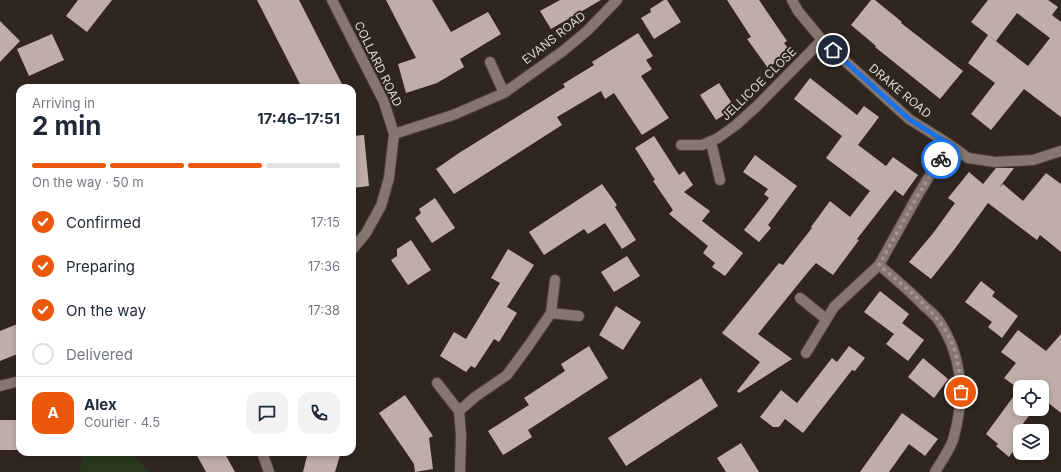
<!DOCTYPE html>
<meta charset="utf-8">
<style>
body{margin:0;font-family:Inter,sans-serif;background:#f2f2f3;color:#1f2937;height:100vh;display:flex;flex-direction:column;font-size:15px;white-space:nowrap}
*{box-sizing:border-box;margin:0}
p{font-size:13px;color:#747a83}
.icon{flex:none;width:22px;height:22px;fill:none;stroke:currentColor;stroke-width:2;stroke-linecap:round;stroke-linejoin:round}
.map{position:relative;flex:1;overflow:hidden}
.details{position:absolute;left:16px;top:84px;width:340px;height:372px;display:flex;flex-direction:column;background:#fff;border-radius:12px;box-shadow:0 2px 6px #0003}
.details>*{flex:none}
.fabs{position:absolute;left:1013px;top:380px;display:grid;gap:8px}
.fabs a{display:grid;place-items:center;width:36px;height:36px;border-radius:8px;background:#fff;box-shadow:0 2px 6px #0003;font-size:20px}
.pin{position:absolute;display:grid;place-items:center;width:34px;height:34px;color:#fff;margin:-17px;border:2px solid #fff;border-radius:50%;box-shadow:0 1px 4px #0007}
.courier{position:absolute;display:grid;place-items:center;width:40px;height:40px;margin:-20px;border:3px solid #1a73e8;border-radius:50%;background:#fff;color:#222;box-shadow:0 1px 5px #0007}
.overview em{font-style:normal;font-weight:700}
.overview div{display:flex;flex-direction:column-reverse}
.overview{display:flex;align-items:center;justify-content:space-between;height:68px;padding:0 16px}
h1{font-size:26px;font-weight:700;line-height:30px}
.bar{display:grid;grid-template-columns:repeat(4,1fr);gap:6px 4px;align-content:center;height:48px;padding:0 16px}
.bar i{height:5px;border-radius:3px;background:#e0e1e3}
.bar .active{background:#ea580c}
.bar p{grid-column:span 4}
.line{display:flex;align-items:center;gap:10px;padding:0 16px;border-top:1px solid #e0e1e3}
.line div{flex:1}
.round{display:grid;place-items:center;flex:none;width:42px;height:42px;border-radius:12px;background:#f2f2f3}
ol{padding:0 16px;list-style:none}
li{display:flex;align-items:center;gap:12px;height:44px}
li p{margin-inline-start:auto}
li .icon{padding:4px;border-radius:50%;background:#ea580c;color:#fff;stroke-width:4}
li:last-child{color:#747a83}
li i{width:22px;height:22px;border:2px solid #e0e1e3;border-radius:50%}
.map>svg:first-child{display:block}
</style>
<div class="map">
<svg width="1061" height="472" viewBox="0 0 1061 472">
<rect width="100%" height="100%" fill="#312520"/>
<path fill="#2a3820" d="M82,452H130L142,463L149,472H80Z"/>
<path fill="#beaea7" d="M78,0H112L87,32L66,16Z
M257,0H299L344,88H302Z
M386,0H432L451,32L488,12L501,34L460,59L464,67L437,83L406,93L398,64L416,58Z
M560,0H601L551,29L540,11Z
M664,0H667L681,22L654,39L641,18L651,12L650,9Z
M727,0H759L787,41L784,43L790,51L768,68L747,39L751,37Z
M871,0H875L902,22L901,23L963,71L940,99L875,47L876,46L851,25Z
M988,0H1048L1058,7L1052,15L1061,22V117L1024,89L991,130L971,114L995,83L968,63L988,35L1028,66L1050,38L1017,13L996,41L971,22Z
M0,21L20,41L0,62Z
M638,33L653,56L646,60L652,69L641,76L669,118L642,135L614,93L605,99L601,91L557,117L562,125L454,194L436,169L459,153L565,87L563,84L594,65L592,62Z
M52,34L64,60L29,76L17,49Z
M810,78L857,115L864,106L879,117L858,145L886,166L893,157L918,175L903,196L895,190L857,239L859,240L833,275L816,263L808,272L758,334L792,359L739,393L737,391L760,362L722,333L779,263L783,265L812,228L811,227L830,201L850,217L870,191L826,158L842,136L794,99Z
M719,83L735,108L716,120L700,95Z
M364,135L369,186L352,188V136Z
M654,136L679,175L684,171L693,185L684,192L710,211L702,221L743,253L725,276L712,267L715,263L703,253L708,246L669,214L673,210L653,181L655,180L635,148Z
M755,155L797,186L768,225L771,228L759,242L744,230L769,198L764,194L768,189L743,172Z
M996,168H1014L999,188L1003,184L1023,201L1046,173L1061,184V252L1040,235L1037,240L988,203L954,250L931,279L909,262L934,232L955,203L948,198L969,172L983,184Z
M602,184L617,205L615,207L636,240L622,249L605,223L588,234L584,229L544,255L529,232Z
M435,198L455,228L432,243L415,218L421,213L419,209Z
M411,240L431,270L408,285L391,260L397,256V249Z
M508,249L534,265L507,307L517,313L499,342L494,339L475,368L471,366L466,372L440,356L454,332L466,339L500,283L491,278Z
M627,256L640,276L614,292L601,272Z
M981,281L995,292L992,296L1018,316L1002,338L988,327L992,322L965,302Z
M880,291L909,314L897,330L902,323L924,340L908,361L886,344L894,334L864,312Z
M616,306L641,322L623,350L599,335Z
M20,323V353L0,361V331Z
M1018,330L1046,351L1061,334V413L1042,398V387H1020V409H1034L1013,437L1020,442L1009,457L996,446L998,444L986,434L1019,389L1004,378L1016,363L1001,352Z
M589,346L608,378L528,430L532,437L503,455L488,431L529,405L524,398L565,371L561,364Z
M849,346L865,358L855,371L852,370L803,433L785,419L779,427H773L760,417L781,390L797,403L832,358L837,362Z
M923,358L948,379L934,398L908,377Z
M701,378L718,406L626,466L608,438Z
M405,395L433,436L429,438L433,469L415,472L414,464L379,413Z
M902,413L938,439L925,456L909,444L889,472H860Z
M0,420H20V450H0Z
M741,443L759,472H726L717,458Z
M195,452H224L235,472H206Z
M308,452H341L335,472H303Z"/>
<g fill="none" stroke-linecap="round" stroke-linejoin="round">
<defs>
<path id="minor" d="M332,0L384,102L394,134L389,178L381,206L366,233L352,250
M792,0L798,11L822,40L909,119L949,144L968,158L995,162L1033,160L1061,151
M490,62L504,93
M394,134L453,115L504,93L563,51L587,31L617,0
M711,142L720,180
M681,145H702L718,138L736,125L757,106L822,40
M879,265C894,278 910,291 924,306C929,310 935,315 939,321C963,357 965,399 953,440C949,451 941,462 935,472
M800,298L826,319
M551,313L579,316
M806,353L834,307L879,265L919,193L949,144
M437,383L459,411L461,435L460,472
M0,386L20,381
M459,411L475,397L507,375L529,345L551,313L555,280
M262,452L269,472"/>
</defs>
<use href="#minor" stroke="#4c413d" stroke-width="12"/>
<use href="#minor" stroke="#85766f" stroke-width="10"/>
</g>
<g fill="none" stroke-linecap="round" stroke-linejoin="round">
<path stroke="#a09792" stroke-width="4" stroke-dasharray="0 7.2" d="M941,159L919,193L879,265C903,286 938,311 951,341C958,357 960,375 961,392"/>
<path stroke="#1a73e8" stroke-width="5" d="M833,50L909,119L949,144L941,159"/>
</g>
<g text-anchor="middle" stroke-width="4" stroke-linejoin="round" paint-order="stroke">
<g font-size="12" fill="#dcd4d0" stroke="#312520">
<text transform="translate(554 38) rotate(-38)" y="4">EVANS ROAD</text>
<text transform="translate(378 64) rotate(64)" y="4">COLLARD ROAD</text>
<text transform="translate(759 84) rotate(-44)" y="4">JELLICOE CLOSE</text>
<text transform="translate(900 91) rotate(40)" y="4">DRAKE ROAD</text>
</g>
</g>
</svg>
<div class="fabs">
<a><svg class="icon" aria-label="locate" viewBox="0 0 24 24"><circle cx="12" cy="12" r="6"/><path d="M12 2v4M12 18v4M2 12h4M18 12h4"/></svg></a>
<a><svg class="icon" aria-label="layers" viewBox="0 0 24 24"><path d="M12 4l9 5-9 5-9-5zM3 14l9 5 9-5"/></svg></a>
</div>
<div class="pin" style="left:961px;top:392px;background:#ea580c"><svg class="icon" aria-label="bag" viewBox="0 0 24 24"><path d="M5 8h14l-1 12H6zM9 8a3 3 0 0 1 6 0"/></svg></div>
<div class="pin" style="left:833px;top:50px;background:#1f2937"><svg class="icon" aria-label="home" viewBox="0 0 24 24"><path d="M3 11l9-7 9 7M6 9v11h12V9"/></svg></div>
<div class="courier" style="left:941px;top:159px"><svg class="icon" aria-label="bike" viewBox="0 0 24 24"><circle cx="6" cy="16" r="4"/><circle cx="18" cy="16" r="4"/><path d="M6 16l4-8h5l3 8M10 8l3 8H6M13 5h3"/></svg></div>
<section class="details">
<div class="overview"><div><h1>2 min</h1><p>Arriving in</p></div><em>17:46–17:51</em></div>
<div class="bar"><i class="active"></i><i class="active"></i><i class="active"></i><i></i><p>On the way · 50 m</p></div>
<ol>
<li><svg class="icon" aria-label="check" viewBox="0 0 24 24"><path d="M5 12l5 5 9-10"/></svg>Confirmed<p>17:15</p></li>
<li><svg class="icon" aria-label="check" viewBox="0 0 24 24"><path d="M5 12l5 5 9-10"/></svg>Preparing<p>17:36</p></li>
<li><svg class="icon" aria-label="check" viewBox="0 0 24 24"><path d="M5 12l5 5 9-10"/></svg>On the way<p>17:38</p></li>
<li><i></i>Delivered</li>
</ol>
<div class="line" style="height:72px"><b class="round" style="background:#ea580c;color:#fff">A</b><div><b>Alex</b><p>Courier · 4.5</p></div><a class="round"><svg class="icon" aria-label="chat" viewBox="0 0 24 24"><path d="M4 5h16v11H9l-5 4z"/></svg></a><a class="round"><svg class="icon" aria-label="phone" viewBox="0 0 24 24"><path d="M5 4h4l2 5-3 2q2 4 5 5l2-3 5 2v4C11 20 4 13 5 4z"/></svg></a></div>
</section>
</div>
